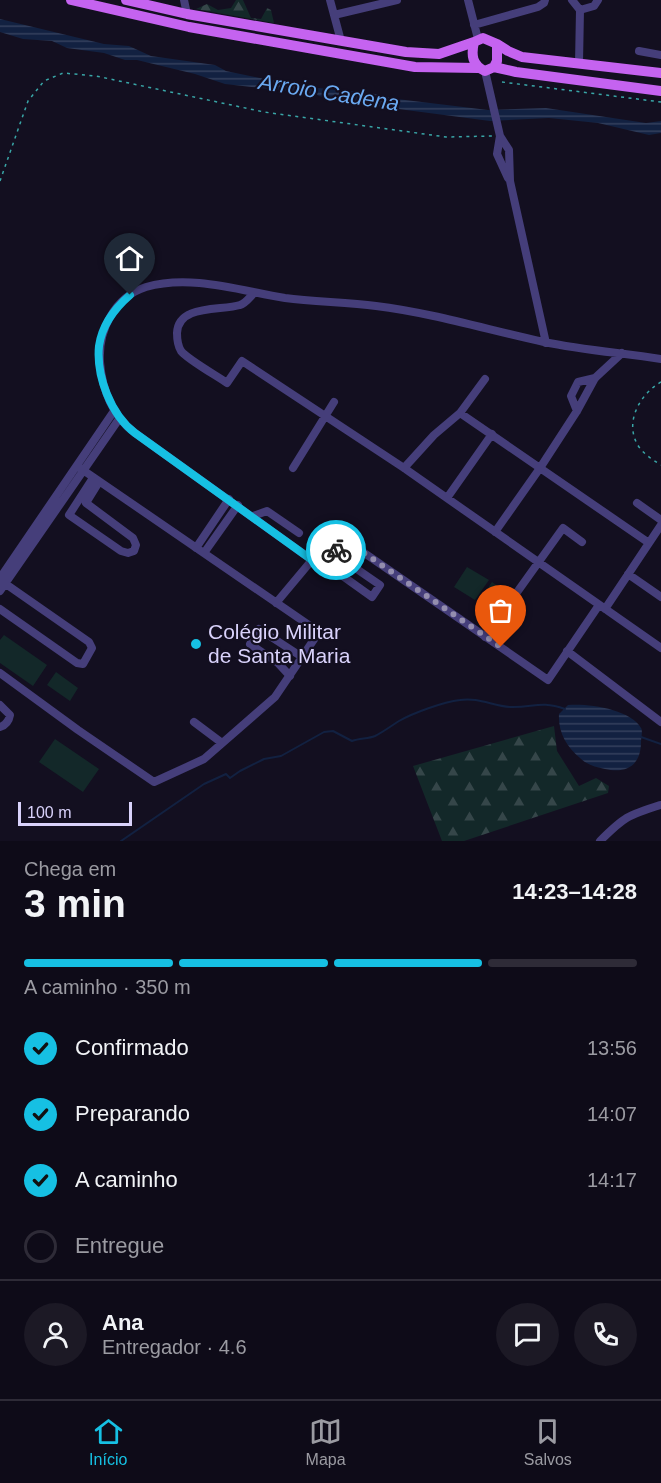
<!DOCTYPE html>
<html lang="pt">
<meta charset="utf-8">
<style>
body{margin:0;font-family:Helvetica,sans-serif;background:#1c1925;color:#f1f3f6;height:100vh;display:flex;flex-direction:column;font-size:22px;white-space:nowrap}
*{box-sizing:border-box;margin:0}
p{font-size:20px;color:#9b9ba2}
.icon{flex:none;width:33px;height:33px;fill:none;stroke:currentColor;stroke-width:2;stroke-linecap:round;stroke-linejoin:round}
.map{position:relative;height:841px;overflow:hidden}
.side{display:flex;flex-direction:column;background:#0e0b18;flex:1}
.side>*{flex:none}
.scale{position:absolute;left:18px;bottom:15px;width:114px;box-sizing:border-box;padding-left:6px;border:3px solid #d9d2fb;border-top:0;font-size:16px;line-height:21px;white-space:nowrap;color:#d9d2fb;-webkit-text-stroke:4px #130f20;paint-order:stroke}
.pin{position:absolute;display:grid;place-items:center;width:51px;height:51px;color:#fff;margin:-62px -26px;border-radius:50% 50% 50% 0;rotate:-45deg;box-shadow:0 0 6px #0007}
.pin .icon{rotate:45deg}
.courier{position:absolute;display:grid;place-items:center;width:60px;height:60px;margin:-30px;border:4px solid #16c0e3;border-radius:50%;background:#fff;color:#222;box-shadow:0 2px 8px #0007}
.summary em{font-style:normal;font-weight:700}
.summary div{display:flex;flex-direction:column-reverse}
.summary{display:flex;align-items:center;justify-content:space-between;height:102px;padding:0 24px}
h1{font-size:39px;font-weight:700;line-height:45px}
.bar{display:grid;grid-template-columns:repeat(4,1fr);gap:9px 6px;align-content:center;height:72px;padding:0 24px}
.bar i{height:8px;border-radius:4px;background:#2e2b37}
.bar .current{background:#16c0e3}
.bar p{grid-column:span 4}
.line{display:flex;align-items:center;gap:15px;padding:0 24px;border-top:2px solid #2e2b37}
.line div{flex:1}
.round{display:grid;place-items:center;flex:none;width:63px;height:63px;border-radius:32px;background:#1c1925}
ol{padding:0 24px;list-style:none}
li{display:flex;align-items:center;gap:18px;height:66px}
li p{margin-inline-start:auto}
li .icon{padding:6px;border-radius:50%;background:#16c0e3;color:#111;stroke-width:4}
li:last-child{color:#9b9ba2}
li i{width:33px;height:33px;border:3px solid #2e2b37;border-radius:50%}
.dock{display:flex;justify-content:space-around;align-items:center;height:84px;border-top:2px solid #2e2b37;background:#0e0b18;font-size:16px;color:#9b9ba2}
.dock a{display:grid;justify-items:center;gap:3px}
.dock .current{color:#16c0e3}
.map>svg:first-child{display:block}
</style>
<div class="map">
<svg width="661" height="841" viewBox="0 0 661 841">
<defs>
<pattern id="forest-firs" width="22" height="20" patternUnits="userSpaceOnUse" patternTransform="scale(1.5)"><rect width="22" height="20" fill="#132829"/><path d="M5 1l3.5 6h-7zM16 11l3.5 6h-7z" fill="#354649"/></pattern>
<pattern id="water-rules" width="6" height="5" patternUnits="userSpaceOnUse" patternTransform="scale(1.5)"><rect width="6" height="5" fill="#122141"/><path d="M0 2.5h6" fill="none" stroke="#34405d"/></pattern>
</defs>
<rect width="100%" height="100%" fill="#130f20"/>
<path fill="#132829" d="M467,567L489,580L475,600L454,587Z
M492,582L507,593L492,614L477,604Z
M4,635L47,665L33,686L0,663V640Z
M56,672L78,688L70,701L47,685Z
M55,739L99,769L83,792L39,762Z"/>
<path fill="url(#forest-firs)" d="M236,0H243L251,18L261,19L267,8L271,10L274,23L196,9L207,4L218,10L231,8Z
M554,726L557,751L579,786L596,778L609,786L608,793L464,841H442L413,766Z"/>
<path fill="url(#water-rules)" d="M0,19L104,44L129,46L151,56L215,65L226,71L270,80L295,81L308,87L370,93L397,99L488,110L546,108L646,123L661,121V133L649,135L598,123L549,118L490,121L345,102L319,96L316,94L225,84L195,74L137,60H125L104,53L67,48L52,41L23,39L0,32Z
M568,705C587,703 631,709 641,728C643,731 641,738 641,742C641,765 627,774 605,769C596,767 587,765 580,758C566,746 558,732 559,714Z"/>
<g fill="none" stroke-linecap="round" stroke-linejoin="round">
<path stroke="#122141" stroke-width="2" d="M641,737L661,744
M121,841L204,784L226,774L230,778L240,771L264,759L281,756L324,732L333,731L352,741C360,738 368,739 375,736C383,732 391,726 399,721C413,713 443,702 460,700C478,697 493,706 510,707C533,708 540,700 565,709"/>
<path stroke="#39a6a7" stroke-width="1.5" stroke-dasharray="3 4.5" stroke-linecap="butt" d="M502,82L661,102
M0,181L28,101L44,81L63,73L96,76L264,112L446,137L493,136
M661,382C640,394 623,423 639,447C645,455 653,460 661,465"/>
<path stroke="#453e7a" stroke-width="8" d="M184,0L187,14
M330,0L341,41
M468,0L478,39
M572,0L580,10L579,63
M580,10L594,6L598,0
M334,15L397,0
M474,25L538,7L544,3L545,0
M639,51L661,55
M485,71L500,136L497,154L508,178
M500,136L509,150L510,181L546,343
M254,293C250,297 245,304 240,305C221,311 178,304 177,333C177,339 178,346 181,351C187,359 217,376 227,383L242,361L404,468L661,648
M577,411L571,396L578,382L595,378
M460,413L649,543
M293,468L334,402
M404,468L434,435L460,413L485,379
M93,478L69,515L121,551L128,553L134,551L136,545L133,538L86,503L99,482
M447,498L492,434
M637,503L661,520
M253,516L267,511L299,533
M331,530L548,680L599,605
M495,532L540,468L577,411L595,378L622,353
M196,548L229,499
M204,553L238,505
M316,557L372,597L380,585L332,552
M312,560L135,433C113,417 102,390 100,362C98,331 114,297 146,287C191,274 241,291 285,298C315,302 346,302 376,306C433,313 488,330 544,342C583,350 622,353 661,359
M628,574L661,597
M0,578L114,411
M0,580L89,642L92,648L83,664L77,663L0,609
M0,591L119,419
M276,603L312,560L351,545
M605,609L661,525
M485,637L563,528L582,542
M567,651L661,722
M0,673L78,730L154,782L204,759L275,697L319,632L77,466
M290,676L278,663L250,644L259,629L302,657
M0,705L10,715C9,721 6,725 0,727
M194,722L222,743
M600,841C624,817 628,815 660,805"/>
<path stroke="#c563f0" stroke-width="10" d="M71,0L189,27L415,67L478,68
M126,0L187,14L406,52L439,54L474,42
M483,38L497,44V61L494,67L485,71C472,65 471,55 474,42Z
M497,44L508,51L522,57L661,73
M494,67L516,72L661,91"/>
</g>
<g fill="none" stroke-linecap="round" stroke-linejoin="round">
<path stroke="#948eae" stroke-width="6" stroke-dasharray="0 10.8" d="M336,550L351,544L501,647"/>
<path stroke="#16c0e3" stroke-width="8" d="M130,295C115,308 102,325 99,346C96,376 111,415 135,433L312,560L336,550"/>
</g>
<circle fill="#16c0e3" stroke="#130f20" stroke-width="2" cx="196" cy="644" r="6"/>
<g text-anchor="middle" stroke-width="4.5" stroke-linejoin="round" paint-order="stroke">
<g font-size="21" fill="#d9d2fb" stroke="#130f20" text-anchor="start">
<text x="208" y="639">Colégio Militar<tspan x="208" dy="24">de Santa Maria</tspan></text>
</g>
<g font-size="22" font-style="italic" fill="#6aa9f1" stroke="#130f20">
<text transform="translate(329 92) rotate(9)" y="8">Arroio Cadena</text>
</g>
</g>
</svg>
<div class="scale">100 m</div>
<div class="pin" style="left:501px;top:647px;background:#ea580c"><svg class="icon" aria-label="bag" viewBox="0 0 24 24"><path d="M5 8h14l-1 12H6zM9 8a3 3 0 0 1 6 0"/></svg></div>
<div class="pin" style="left:130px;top:295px;background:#1f2937"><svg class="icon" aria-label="home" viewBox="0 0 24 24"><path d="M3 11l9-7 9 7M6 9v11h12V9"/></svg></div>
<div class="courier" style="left:336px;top:550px"><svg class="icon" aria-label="bike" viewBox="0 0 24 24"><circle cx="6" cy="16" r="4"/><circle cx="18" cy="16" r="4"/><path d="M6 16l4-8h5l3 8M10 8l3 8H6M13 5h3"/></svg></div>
</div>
<section class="side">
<div class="summary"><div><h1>3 min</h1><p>Chega em</p></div><em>14:23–14:28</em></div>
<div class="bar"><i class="current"></i><i class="current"></i><i class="current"></i><i></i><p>A caminho · 350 m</p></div>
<ol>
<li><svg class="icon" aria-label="check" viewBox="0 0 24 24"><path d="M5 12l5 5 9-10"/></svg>Confirmado<p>13:56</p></li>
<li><svg class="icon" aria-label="check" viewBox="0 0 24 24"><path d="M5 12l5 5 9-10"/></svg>Preparando<p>14:07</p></li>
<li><svg class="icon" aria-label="check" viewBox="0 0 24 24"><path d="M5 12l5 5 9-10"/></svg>A caminho<p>14:17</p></li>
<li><i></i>Entregue</li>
</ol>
<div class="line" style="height:108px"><a class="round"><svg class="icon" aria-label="person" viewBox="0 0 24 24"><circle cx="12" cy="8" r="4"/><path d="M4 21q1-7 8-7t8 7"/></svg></a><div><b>Ana</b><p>Entregador · 4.6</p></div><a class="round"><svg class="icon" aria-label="chat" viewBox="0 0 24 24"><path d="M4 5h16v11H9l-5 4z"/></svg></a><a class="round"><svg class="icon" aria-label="phone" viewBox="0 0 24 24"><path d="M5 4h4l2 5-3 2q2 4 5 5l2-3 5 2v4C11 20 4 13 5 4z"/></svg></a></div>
</section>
<nav class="dock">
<a class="current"><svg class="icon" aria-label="home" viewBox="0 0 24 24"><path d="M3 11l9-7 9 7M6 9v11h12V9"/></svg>Início</a>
<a><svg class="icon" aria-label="map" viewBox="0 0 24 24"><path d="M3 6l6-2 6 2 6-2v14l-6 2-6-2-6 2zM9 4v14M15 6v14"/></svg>Mapa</a>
<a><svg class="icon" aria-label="saved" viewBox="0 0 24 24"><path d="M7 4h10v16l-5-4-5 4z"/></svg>Salvos</a>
</nav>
